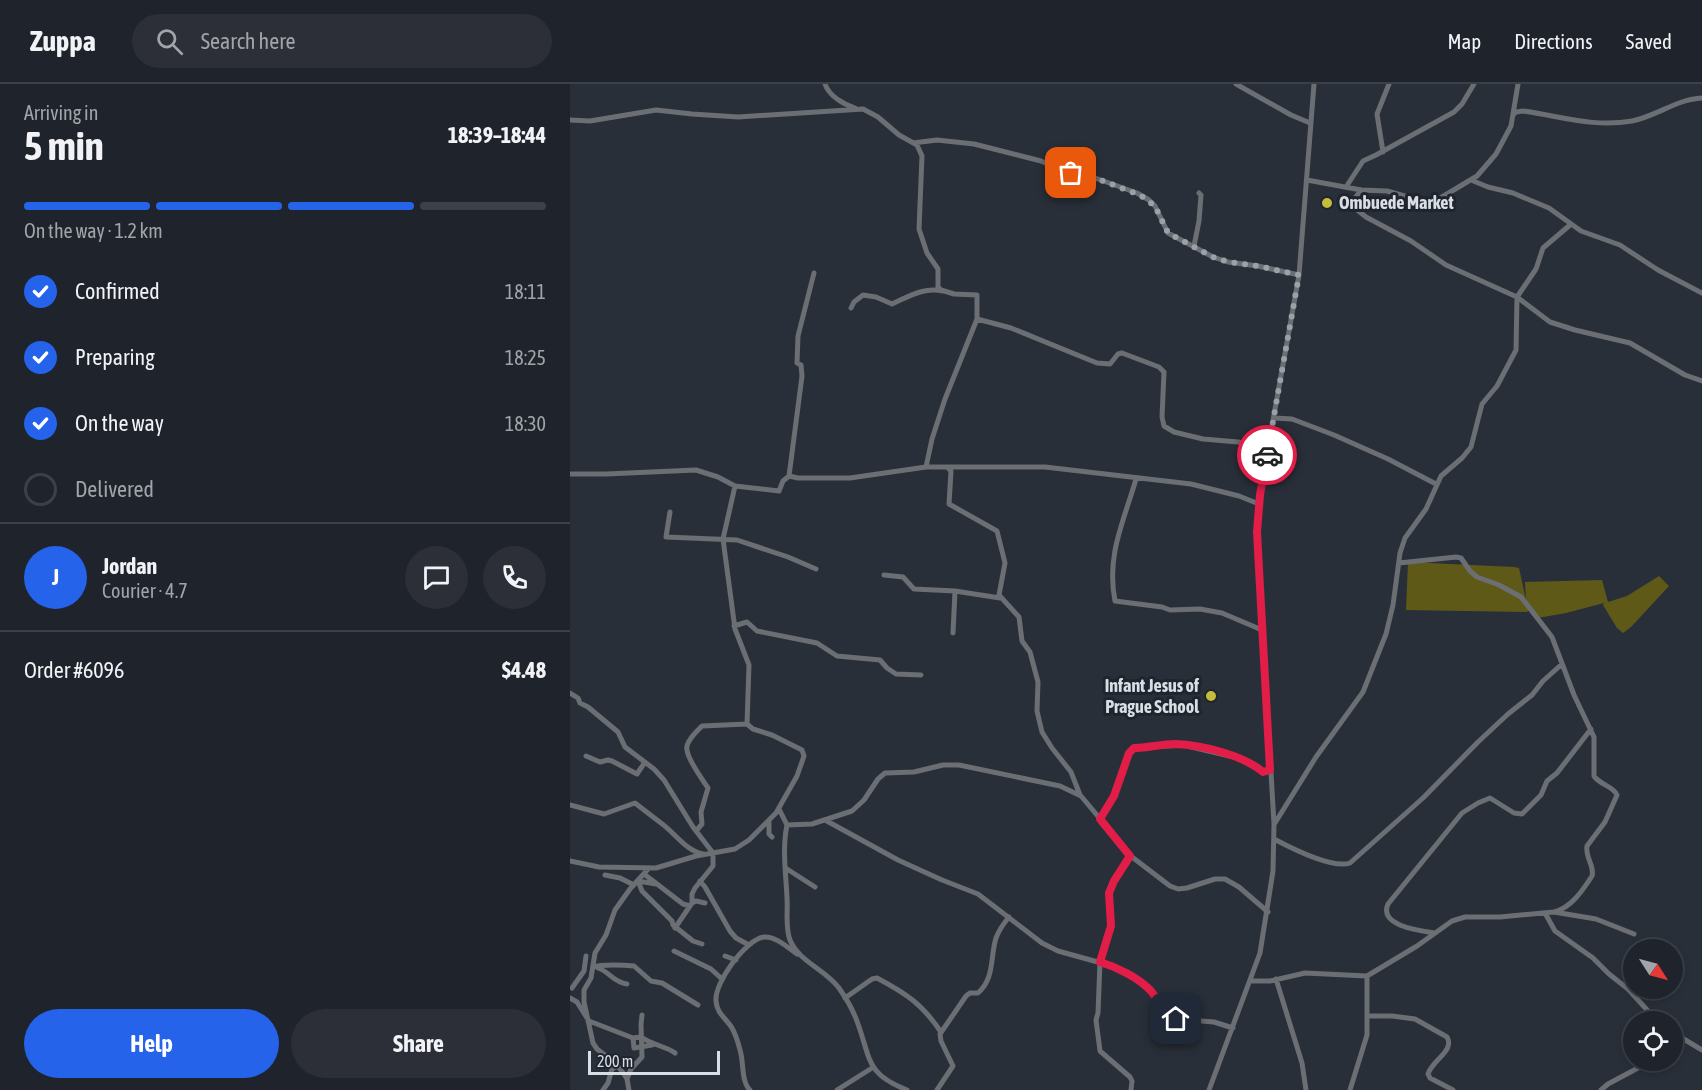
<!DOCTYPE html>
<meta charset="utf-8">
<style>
body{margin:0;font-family:"Asap Condensed",sans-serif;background:#2c2f37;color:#f1f3f6;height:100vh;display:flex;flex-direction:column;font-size:22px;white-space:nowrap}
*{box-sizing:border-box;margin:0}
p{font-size:20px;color:#a1a4a9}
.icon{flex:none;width:33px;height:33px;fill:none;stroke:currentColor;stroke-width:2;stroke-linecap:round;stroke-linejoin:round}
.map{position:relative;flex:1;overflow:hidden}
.details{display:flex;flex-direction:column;background:#1f232b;width:570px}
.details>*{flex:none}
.needle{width:39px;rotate:126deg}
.controls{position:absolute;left:1053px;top:855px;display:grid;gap:12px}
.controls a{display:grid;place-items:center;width:60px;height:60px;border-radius:50%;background:#1f232b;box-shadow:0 3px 9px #0003,0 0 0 2px #3c4047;font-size:30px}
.scale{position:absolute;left:18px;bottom:15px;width:132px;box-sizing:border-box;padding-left:6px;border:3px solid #d9dee4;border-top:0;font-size:16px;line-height:21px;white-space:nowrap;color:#d9dee4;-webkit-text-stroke:4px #1f252f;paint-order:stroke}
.pin{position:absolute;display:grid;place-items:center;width:51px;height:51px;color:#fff;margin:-26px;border-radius:12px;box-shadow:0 3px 9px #0006}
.courier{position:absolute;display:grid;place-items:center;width:60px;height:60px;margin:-30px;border:4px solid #e11d48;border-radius:50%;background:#fff;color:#222;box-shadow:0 2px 8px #0007}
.overview em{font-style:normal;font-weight:700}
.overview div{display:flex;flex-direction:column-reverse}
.overview{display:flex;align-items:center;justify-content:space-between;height:102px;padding:0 24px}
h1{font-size:39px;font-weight:700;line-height:45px}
.bar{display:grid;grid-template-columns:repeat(4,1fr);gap:9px 6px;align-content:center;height:72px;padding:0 24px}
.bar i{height:8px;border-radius:4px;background:#3c4047}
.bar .on{background:#2563eb}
.bar p{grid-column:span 4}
.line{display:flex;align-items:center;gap:15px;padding:0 24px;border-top:2px solid #3c4047}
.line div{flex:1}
.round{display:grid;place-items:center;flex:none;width:63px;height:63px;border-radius:32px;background:#2c2f37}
ol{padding:0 24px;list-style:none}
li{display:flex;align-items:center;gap:18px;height:66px}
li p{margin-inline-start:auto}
li .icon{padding:6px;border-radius:50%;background:#2563eb;color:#fff;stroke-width:4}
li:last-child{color:#a1a4a9}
li i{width:33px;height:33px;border:3px solid #3c4047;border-radius:50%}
.action{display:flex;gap:12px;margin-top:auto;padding:12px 24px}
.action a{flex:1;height:69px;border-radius:36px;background:#2563eb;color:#fff;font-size:24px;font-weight:700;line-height:69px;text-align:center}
.action a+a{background:#2c2f37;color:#f1f3f6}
header{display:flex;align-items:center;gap:36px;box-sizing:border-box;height:84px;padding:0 30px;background:#1f232b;border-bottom:2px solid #3c4047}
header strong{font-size:28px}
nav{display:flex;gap:33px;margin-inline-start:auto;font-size:21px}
.search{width:420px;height:54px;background:#2c2f37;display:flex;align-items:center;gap:15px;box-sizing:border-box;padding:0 21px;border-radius:33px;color:#a1a4a9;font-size:22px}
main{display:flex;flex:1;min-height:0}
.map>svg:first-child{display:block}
</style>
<header>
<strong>Zuppa</strong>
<div class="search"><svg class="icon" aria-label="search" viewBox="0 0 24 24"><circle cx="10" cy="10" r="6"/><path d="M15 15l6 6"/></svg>Search here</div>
<nav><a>Map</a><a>Directions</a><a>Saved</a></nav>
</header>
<main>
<section class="details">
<div class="overview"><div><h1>5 min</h1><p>Arriving in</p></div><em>18:39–18:44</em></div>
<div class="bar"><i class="on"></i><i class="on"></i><i class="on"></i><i></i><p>On the way · 1.2 km</p></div>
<ol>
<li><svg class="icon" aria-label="check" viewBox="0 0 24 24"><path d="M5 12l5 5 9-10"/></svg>Confirmed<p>18:11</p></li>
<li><svg class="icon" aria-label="check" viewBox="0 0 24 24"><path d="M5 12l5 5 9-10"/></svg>Preparing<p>18:25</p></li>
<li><svg class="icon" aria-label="check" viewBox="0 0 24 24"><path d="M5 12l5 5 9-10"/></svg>On the way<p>18:30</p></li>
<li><i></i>Delivered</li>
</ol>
<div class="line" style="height:108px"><b class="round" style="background:#2563eb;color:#fff">J</b><div><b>Jordan</b><p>Courier · 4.7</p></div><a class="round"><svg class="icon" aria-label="chat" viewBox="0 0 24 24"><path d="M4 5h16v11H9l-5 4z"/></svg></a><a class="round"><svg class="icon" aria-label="phone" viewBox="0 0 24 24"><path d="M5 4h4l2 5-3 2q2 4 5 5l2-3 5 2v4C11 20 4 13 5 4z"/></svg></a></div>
<div class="line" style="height:78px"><div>Order #6096</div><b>$4.48</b></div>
<div class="action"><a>Help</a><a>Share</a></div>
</section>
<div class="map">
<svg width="1132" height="1006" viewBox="0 0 1132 1006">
<rect width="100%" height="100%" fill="#292f39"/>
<path fill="#5f5918" d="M838,478L944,483L949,484L956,516L955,498L1032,496L1038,518L1057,512L1089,492L1099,502L1061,543L1053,549L1047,544L1033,521L1034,519L996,529L968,534L959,526L957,528L836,526Z"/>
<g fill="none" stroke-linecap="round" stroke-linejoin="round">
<path stroke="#6b6f74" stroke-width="5" d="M255,0C259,12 273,20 285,24
M666,0L721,31L740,39
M943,31L946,28L953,27C990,32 1024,44 1062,37C1087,32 1107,15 1132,14
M0,36L20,37L86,26L122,30L168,33L293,25L308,33L329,51L347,61L352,72L349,145L357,169L368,185V203L371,206L384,210L407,211V235L375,315L362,355L356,383
M343,59L367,56L404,60L471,77L495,88L528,95L567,109L579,116L585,122L598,149L643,173L658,178L688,182L729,191
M813,68L807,30L819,0
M737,96L791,106L817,107L852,117L867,116L907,92L926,70L941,42L948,0
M901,96L918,103L943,109L979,124L1011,147L1050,161L1088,186L1132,209
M776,103L793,77L806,71L884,28L892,20L904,0
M791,106L783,117L786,125L796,133L841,157L876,181L947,213L980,238L1005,246L1060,259L1115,291L1132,297
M624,162L629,137L631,111L629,109
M281,224L284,218L293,211L306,213L322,220C340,212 353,203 373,207
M407,235L441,244L527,279L540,280L548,270L552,269L589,283L594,288L592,333L594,342L604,348L633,355L668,358L698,367
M704,334L722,335L764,351L818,375L866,400
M378,384L381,387L379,420L427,447L435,479L429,511L449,533L452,557L460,568L468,598L467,627L472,648L482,664L501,688L510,711
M0,390H36L126,386L148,393L165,402L209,407L213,397L219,392L228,394H280L356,383H475L621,400L669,412L689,420
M219,392L232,292L231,281L227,279L228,252L244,189
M566,395C554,437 536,471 545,517L592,523L600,526L630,525L652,529L692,546
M100,428L96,453L167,456L218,473L246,485
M829,479L886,473L891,474L900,487L907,493L929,501L951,513L982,553L1004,611L1024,653V692C1030,701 1043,702 1047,711L1035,738L1017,762C1015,774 1025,782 1022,792C1013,806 1001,824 984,828
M314,491L333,493L344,505L385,507L430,514
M164,542L177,538L187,547L247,559L267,572L310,576L317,584L326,590L351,591
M383,549L385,507
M0,609L8,614L10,619L18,623L48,648L55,663L84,685L94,696L123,743L143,769V782L125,804L122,810V819L105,844
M16,672L30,678L38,676L42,677L67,690L75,678
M0,721L34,730L65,719C74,726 83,733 91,739C105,749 116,767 133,770
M209,725L217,741L242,740L282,727L294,716L308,695L315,689L344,688L373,681H389L490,702L511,712L562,773L600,802L608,805L617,804L645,795H655L669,803L698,828
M530,735L544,712L559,669L564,664L613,661L668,674L693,688L701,686
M199,736V750L202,753
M255,736L328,776L372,796L408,810L472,859L488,867L535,880L564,894L583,909L592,926L598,932L606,935L644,938L663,944
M705,739L746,673L793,608L816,550L823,521L830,469L835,454L856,425L871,392L892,374L901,363L912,320L927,302L946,266L947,213L966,185L973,164L1000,141
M217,741C212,764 216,791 217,814C218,827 215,843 220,856C229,878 255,885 269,904C276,914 284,928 288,940C301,976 296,990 337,1006
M126,747L132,740L131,728L138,704C132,695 118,676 117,666C115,658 127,647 132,642L177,640
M704,755C721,764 762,785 780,779L853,714L908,658L938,630L962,611L973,597L992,580
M560,772L542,800L539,809L541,842L530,878L528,929L526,936L530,967L560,993L562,997L561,1006
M0,777L29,783L86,784L126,772L165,765L179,756L206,729L227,692L234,672L232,666L202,651L183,645L177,640L179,581L165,545L153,455L165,402
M217,785L245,803
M74,790L113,820L120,822
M35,791L50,794L64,801
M68,797L72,807L102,837L103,841L123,857L132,860
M68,797L86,800
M130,797L135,803L160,847L166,854L179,861
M122,819L126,817L135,819
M975,829L985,847L1023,874L1039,890L1058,905L1088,938
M865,849C851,847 808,842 818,820L892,729L908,719L920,714L944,729L952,730L971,711L977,697L987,689L1021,645
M104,867L141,885L152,895
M155,872L166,876
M24,883C31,880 55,881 64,882L81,897L92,899L128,921
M28,884C40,888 43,898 57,900
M706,895L732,979L736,1006
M681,897H700L735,889L797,892L847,862L882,837L895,833H930L984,828L1026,835L1064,850
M2,904L14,887L16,872
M0,914L7,918L17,934
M275,914L302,895L307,894C337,910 352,920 371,948
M798,932H822L845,935L877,953C885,967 862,976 858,990L860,994L883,1006
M19,937L63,954L71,953C82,961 98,963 105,969
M1102,948L1132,966
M63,954L64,964L82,961
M57,995L61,985L72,973L71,940L72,931
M33,1006L38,999L42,985L47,982
M59,1006L57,995L54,990L45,979L27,965L23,959L14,918V906L21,894L25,869L36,851L45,826L60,805L79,784
M180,1006C171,998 174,978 170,966C168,958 166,951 162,944C156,934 147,930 146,917C144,899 176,855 194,853C206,852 218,864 227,870
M267,1006L302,984
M367,1006L383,982L371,957L370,950L396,912L400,909H408C425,894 420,873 426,854C429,846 434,839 439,833
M639,1006L690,869L703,787L704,740L687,448L692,398L729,191L744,0
M780,1006L797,951V892
M1031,1006L1038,1000L1083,976"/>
</g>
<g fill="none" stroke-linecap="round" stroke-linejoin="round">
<path stroke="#9ba1a8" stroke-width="6" stroke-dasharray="0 10.8" d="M501,89L528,95L570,111L585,122L598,149L643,173L658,178L688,182L729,191L697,371"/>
<path stroke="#e11d48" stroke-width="8" d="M606,935C591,930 590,918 581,907C569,894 547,883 530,878L541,842L539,809L544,797L560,772L530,735L544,712L559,669L564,664C577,664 592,660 605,660C632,661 673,671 693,688L700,686L687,448L690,411L697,371"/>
</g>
<g fill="#c6bc3c" stroke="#1f252f" stroke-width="2">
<circle cx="757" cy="119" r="6"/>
<circle cx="641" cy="612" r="6"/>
</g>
<g text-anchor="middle" stroke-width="6" stroke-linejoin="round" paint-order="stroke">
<g font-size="18" font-weight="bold" fill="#d9dee4" stroke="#1f252f" text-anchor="start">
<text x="769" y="125">Ombuede Market</text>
<text x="629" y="608" text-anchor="end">Infant Jesus of<tspan x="629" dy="21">Prague School</tspan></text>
</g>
</g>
</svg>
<div class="controls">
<a><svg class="needle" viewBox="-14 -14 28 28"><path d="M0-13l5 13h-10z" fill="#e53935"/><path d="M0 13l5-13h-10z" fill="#a1a4a9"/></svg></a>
<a><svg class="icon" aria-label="locate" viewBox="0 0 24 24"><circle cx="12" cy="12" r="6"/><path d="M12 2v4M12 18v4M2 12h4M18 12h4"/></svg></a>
</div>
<div class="scale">200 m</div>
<div class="pin" style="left:501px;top:89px;background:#ea580c"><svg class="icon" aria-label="bag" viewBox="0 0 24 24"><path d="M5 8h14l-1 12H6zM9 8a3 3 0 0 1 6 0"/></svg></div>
<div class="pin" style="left:606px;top:935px;background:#1f2937"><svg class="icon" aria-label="home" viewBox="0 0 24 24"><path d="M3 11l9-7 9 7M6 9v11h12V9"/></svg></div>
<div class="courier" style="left:697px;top:371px"><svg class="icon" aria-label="car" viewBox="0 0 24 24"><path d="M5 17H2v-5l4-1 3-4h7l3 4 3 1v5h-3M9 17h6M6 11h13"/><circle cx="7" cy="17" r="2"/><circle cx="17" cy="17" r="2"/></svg></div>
</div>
</main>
